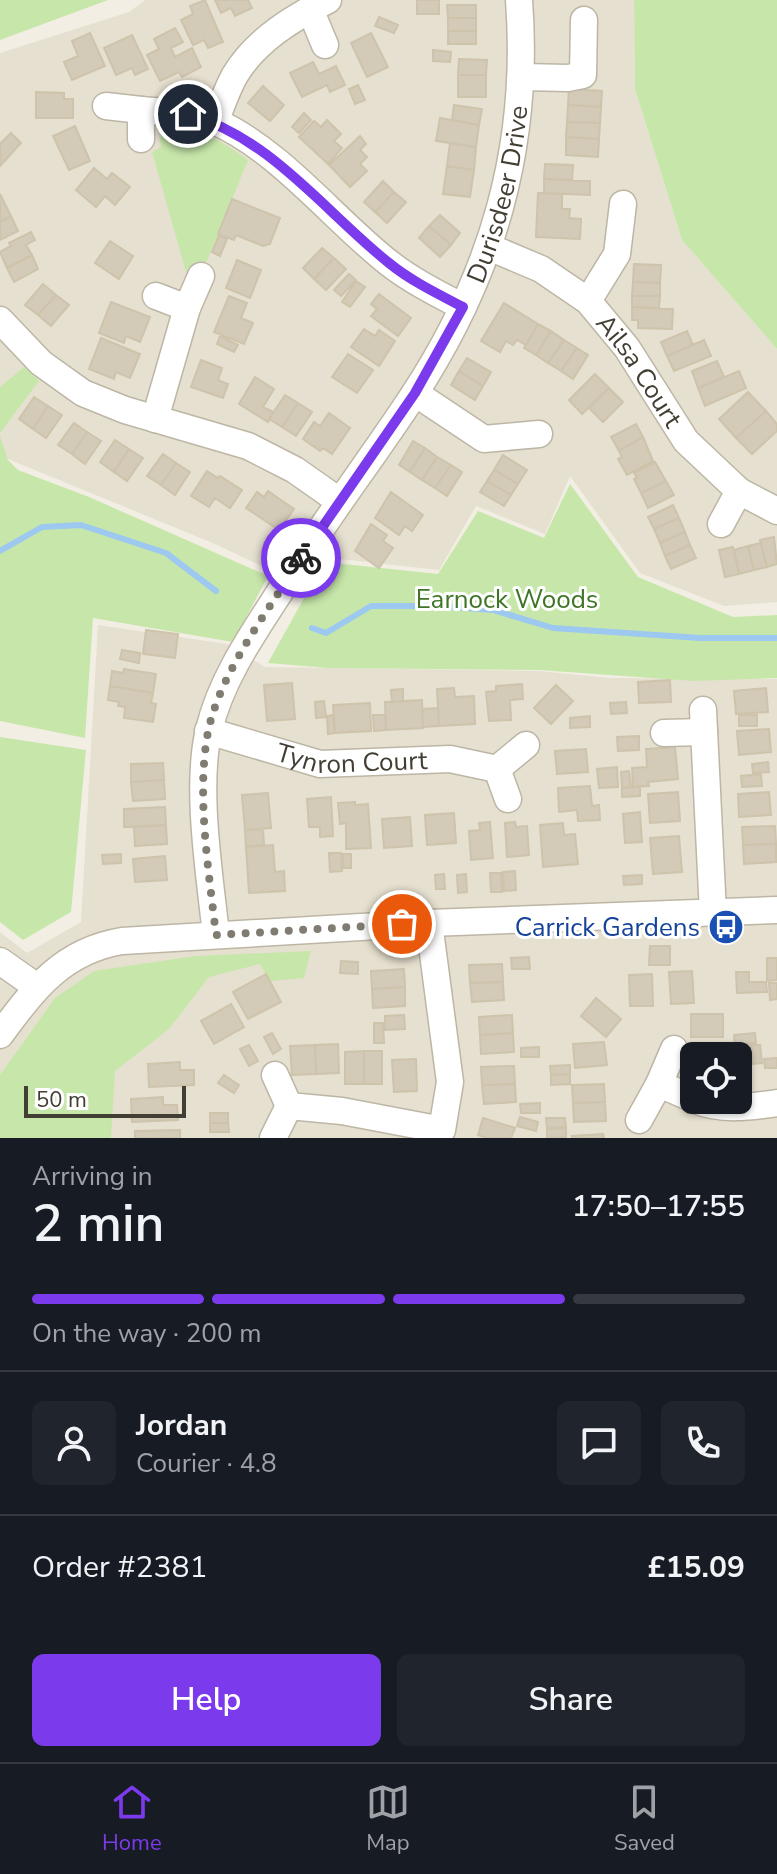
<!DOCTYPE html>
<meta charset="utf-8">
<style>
body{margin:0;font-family:"Nunito Sans",sans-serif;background:#20242c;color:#f1f3f6;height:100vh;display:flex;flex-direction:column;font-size:30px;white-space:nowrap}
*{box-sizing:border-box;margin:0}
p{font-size:26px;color:#9ea1a6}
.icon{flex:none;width:44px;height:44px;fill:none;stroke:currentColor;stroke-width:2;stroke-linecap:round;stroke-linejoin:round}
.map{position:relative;height:1138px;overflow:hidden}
.panel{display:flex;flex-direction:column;background:#171b24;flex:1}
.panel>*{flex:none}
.buttons{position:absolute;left:680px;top:1042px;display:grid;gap:16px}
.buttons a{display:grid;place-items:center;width:72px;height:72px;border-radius:12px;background:#171b24;box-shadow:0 2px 6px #0004;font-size:40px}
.scale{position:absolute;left:24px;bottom:20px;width:162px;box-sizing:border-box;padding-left:8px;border:4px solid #433e33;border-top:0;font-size:22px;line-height:28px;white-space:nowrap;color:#433e33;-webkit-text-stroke:6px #fff;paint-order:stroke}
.pin{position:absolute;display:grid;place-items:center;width:68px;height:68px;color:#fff;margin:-34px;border:4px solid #fff;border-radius:50%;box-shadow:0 2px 8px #0007}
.courier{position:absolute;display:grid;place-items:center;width:80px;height:80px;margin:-40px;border:6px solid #7c3aed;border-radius:50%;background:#fff;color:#222;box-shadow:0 2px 10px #0007}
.overview em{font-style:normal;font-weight:600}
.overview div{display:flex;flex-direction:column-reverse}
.overview{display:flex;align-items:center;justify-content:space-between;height:136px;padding:0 32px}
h1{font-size:52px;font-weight:600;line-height:60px}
.bar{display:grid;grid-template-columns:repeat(4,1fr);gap:12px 8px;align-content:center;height:96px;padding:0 32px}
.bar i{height:10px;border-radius:6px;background:#363941}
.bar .selected{background:#7c3aed}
.bar p{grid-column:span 4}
.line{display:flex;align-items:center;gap:20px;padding:0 32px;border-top:2px solid #363941}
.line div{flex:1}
.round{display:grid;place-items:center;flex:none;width:84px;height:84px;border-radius:12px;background:#20242c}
.primary-button{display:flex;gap:16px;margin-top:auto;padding:16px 32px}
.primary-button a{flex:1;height:92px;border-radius:12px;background:#7c3aed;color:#fff;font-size:32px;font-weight:600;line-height:92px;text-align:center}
.primary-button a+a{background:#20242c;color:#f1f3f6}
.tabs{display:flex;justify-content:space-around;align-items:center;height:112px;border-top:2px solid #363941;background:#171b24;font-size:22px;color:#9ea1a6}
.tabs a{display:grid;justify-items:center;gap:4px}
.tabs .selected{color:#7c3aed}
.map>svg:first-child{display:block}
</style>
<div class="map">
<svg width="777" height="1138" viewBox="0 0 777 1138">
<rect width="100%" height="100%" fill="#f2eee3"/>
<path fill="#e6e0d0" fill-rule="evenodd" d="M145,0H634L635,89L682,240L777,349V602L724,606L640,573L570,476L545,534L476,506L439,570L286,553L272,571L215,544L8,459L0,453V53L129,12Z
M98,625L227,644L265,667L538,671L611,678L777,679V1138H0V932L27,953L81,922ZM694,1056H738V1100H694Z"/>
<path fill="#c7e7aa" d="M0,0H108L0,40Z
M634,0H777V349L682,240L635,89Z
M173,126C201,128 226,144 248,160L207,261L186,272L152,152L161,147L160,137L164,129Z
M24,367L39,381L0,433V387Z
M0,436L8,460L18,470L89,497L268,576L233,642L93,618L85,738L0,721Z
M570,484L638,577L733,617L777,615V678L694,681L539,670L328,668L268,663L324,562L438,574L478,511L544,538Z
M0,737L86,750L71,912L23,940L0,922Z
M311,951L304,978L270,981L260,964L209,977L169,1029L115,1071L111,1138H0V1075L55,998L94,971L195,956Z"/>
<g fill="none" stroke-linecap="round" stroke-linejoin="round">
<path stroke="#9dc8f0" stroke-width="6" d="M0,551L42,527L81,525L166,553L216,591
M312,628L326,633L371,606H437L493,610L553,628L700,638H777"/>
</g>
<path fill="#d3cab8" stroke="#cec3ab" stroke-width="2" d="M205,0L223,42L208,48L204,40L193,45L181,20L193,14L190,6Z
M215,0H248L252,8L235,16L231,8L221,13Z
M417,0H439V14H417Z
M447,5H476V18H448Z
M379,17L398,25L394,33L375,26Z
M448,18H476V31H448Z
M175,28L183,42L171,48L175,57L192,48L201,67L182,77L179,72L160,81L147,55L159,49L154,39Z
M448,31H476V44H448Z
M90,33L105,66L72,80L64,62L78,56L72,41Z
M371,33L388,67L367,77L351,43Z
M132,35L148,69L135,75L132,68L116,75L104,48Z
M433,50L451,52L450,62L433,61Z
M459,59L487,60L486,75H458Z
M313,62L319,74L336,66L345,85L330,92L327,85L302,97L290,73Z
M458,75H486V97H458Z
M358,85L365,100L355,104L349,89Z
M263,86L284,105L270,121L248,103Z
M569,89L602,91L601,107L568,105Z
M36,92L64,93V99H73V118H36Z
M454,105L482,109L479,125L452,120Z
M568,105L601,107L600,123L567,122Z
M304,113L311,120L299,133L292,127Z
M440,118L479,125L476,147L436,141Z
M327,120L341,134L334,141L342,148L328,164L299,137L314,121L321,127Z
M567,122L600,123L599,139L566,137Z
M75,126L90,161L69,170L53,136Z
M11,133L21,143L0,166V144Z
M360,136L366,144L360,150L367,157L360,164L367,171L350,187L329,165Z
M566,137L599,139L598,157L566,155Z
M450,143L476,147L474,170L447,166Z
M545,164L573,165L572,180L544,179Z
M447,166L474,170L470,197L443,194Z
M94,168L107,179L112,173L130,187L115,205L105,196L96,207L76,190Z
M544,179L590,181V195L544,193Z
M383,181L394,192L375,212L364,202Z
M394,192L406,202L387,223L375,212Z
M538,193L562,194V209H570L569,218L581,219L580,239L536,237Z
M0,194L11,216L0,222Z
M232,199L280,218L270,244L263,246L236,235L234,240L218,234Z
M440,215L460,233L451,245L429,226Z
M11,216L18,231L0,240V222Z
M429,226L451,245L440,257L419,238Z
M31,232L35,240L26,245L32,255L7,268L0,252L11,246L9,243Z
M219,235L227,239L220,256L212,252Z
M110,241L133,256L119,279L95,263Z
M322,248L334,258L314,279L303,268Z
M32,255L38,269L14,282L7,268Z
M334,258L346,269L326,290L314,279Z
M237,260L261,270L250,298L226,288Z
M634,264L661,265L660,283L633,282Z
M349,274L356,280L341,296L334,290Z
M356,281L365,287L350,307L342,302Z
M633,282L660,283V296H632Z
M43,284L56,295L38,315L25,305Z
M379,294L411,318L398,336L371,316L377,309L371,304Z
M56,295L69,305L51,326L38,315Z
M229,296L247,303L241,318L253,323L244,344L214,332Z
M632,296H660L659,308L632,307Z
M111,302L150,317L140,342L126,336L124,343L99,333Z
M504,303L538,324L526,345L517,340L513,345L506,341L500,352L481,341Z
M632,307L673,309L672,329L638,328V320H632Z
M538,324L551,331L536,355L524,348Z
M364,329L375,336L379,330L395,341L379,366L351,347Z
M551,331L564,340L548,363L536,355Z
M687,331L693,345L667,356L661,342Z
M220,336L238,345L234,352L217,344Z
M101,338L140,354L130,378L116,372L114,379L89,369Z
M564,340L577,348L561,371L548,363Z
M704,340L711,356L674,371L667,356Z
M577,348L588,355L573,379L561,371Z
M348,354L373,370L357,393L332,377Z
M467,358L491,372L483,386L459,371Z
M201,360L222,368L218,380L228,384L223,398L191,387Z
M717,361L724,377L698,388L692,371Z
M459,371L483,386L475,400L451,385Z
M739,371L746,388L705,406L698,388Z
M595,374L609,388L582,414L569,400Z
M255,377L274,389L263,407L273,412L268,422L239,404Z
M609,388L623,402L603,422L589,408Z
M748,392L766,411L736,438L719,419Z
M285,395L298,403L282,427L269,419Z
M34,397L48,406L33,429L19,419Z
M298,403L312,412L296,436L282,427Z
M48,406L62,415L46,438L33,429Z
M766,411L777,424V431L752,454L736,438Z
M329,413L350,428L332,454L323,448L320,451L303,439L314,422L320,426Z
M74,423L87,432L72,454L58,445Z
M636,424L643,437L619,451L611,437Z
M87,432L101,441L85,464L72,454Z
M643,437L653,461L627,475L618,459L622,457L619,451Z
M115,440L129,449L114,472L100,462Z
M413,441L425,448L410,472L399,465Z
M425,448L437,457L422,480L410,472Z
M129,449L143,458L127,481L114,472Z
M163,454L176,463L161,485L147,476Z
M503,455L527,470L518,484L494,470Z
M437,457L451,465L435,488L422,480Z
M655,462L666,481L641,493L634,479L637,478L634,473Z
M176,463L190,472L175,495L161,485Z
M451,465L462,472L447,496L435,488Z
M494,470L518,484L511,495L487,481Z
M207,471L218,478L220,476L242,490L230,508L215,498L209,507L191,496Z
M487,481L511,495L504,506L480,492Z
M666,481L674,495L648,508L641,493Z
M268,491L294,509L279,530L246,508L257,492L264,497Z
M391,492L423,515L412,531L405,526L399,535L375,518Z
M673,505L679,518L654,529L648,517Z
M679,518L685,532L660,543L654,529Z
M371,524L387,535L383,541L393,548L379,568L355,551Z
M685,532L690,545L665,556L660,543Z
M774,537L777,564L767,567L760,540Z
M761,543L767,567L754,570L748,546Z
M690,545L696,558L671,569L665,556Z
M748,546L754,570L739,574L734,550Z
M733,547L739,574L725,577L719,550Z
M146,630L178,634L175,658L143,654Z
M122,650L140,653L139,663L120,659Z
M124,669L156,674L153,693L110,686L112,671L123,673Z
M670,680L671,702L639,703L638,682Z
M292,683L295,719L267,721L264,685Z
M522,684L523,699L510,700L511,720L489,721L486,692L496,691V686Z
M556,685L573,701L551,724L534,708Z
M110,686L153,693L151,703L156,704L153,722L124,718L125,707L118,706L119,702L108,700Z
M454,688L455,697L474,696L475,724L439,726L437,689Z
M766,688L768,712L736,714L734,691Z
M403,689V701L392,702L391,690Z
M422,700L423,728L386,730L385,702Z
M324,701L326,717L316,718L315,702Z
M626,702L627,713L611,714L610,703Z
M370,703L371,731L335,733L333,705Z
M438,708L439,726L423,727L422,709Z
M333,715L335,733L328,734L327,716Z
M373,715H385L386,730L374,731Z
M739,715H757V726H739Z
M590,716V727L570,728V718Z
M769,729L771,752L739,755L737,731Z
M639,736V750L618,751L617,737Z
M675,747L678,779L648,782L649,786L633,787L632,768L647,767L646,749Z
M586,749L588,772L557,774L555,751Z
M768,762L769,772L753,773L752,764Z
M163,763L164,780L131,782V764Z
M617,767L618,787L599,788L597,769Z
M629,771L631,787L622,788L621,772Z
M761,774L762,786L742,787L741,776Z
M164,780L165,799L133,801L131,782Z
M590,786L592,806L599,805L600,820L578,821L577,810L559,812L558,788Z
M640,786V796L622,797V788Z
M678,792L680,821L650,823L648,794Z
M769,792L771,815L739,817L738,794Z
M268,793L271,828L245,830L242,795Z
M331,797L333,836L320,837V827H309L307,799Z
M355,802V805L368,804L371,848L346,849V823L340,824L338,803Z
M165,807L166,825L124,827V809Z
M640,812L642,842L625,843L623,814Z
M454,813L456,843L427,845L425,815Z
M410,817L412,846L384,848L382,819Z
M490,822L493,858L471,860L469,831L480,830L479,823Z
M515,822L516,827L527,826L529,855L507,857L505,823Z
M563,823L564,835L575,834L578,864L543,867L540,825Z
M166,825L167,844L135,846L134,827Z
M775,826L776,844L743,845L742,827Z
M263,829L264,845L246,847L245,830Z
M679,836L682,872L653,874L650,838Z
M776,844V862L744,864L743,845Z
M273,845L275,872L284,871L285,891L249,893L246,847Z
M329,853H341L342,871L330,872Z
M121,854V863L103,864L102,855Z
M343,854H351V868H343Z
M165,856L167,880L135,882L133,859Z
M515,871L516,890L504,891L503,872Z
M490,873H501L502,892H491Z
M444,874L445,889H436L435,875Z
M466,874L467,892L458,893L457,875Z
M642,875V884L624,885L623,876Z
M650,946H670V965H649Z
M529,957L530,969H512L511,958Z
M767,958H777V980L767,981Z
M341,961L358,962V974L340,973Z
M502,964L503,982L470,983L469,965Z
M404,969L405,987L372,989L371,971Z
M692,971L694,1003L671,1004L669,972Z
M736,972H749V982H766L767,992L737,993Z
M266,974L281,1002L248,1019L233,992Z
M652,974L653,1006H630L629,975Z
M503,982L504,1000L472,1002L470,983Z
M769,983H777V999L770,1000Z
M405,987V1006L373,1008L372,989Z
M596,998L621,1019L606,1037L581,1016Z
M231,1004L244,1027L214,1044L201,1021Z
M691,1014H723V1037H691Z
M404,1015L405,1029L385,1030V1016Z
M512,1015L513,1033L480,1035L479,1017Z
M374,1023H383L384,1043H374Z
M272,1033L281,1049L273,1054L264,1037Z
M513,1033L514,1052L481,1054L480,1035Z
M755,1033L756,1043L735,1045L734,1035Z
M604,1042L607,1065L575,1068L573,1044Z
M338,1044L339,1073L316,1074L315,1045Z
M249,1045L258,1061L249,1066L240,1049Z
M315,1045L316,1074L292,1075L290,1046Z
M751,1045H760L762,1063L752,1064Z
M539,1047V1057H521V1048Z
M364,1051V1084H345V1052Z
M364,1051H382V1084H364Z
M777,1058V1068H765L764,1059Z
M416,1059L417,1091L394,1092L392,1060Z
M180,1062V1070H194V1085L149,1087L148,1064Z
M570,1065V1074L551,1075L550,1066Z
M514,1066L515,1084L482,1085L481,1067Z
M570,1074V1084L551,1085V1075Z
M224,1075L239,1085L234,1093L218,1083Z
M515,1084L516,1102L484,1104L482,1085Z
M604,1084L605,1102L573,1103L572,1085Z
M163,1097V1105H177L178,1120L132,1122L131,1099Z
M605,1102L606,1121L574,1122L573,1103Z
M540,1103V1113H521L520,1104Z
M210,1113H228V1123H210Z
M520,1117L538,1122L536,1131L517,1126Z
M483,1118L515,1128L511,1138H487L478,1135Z
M546,1118H565L566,1127L547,1128Z
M210,1123H228L229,1132H210Z
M566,1128V1137L547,1138V1129Z
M180,1130V1138H135V1131Z
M603,1134L604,1138H572V1136Z"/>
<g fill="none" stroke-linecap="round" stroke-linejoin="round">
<defs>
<g id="minor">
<path d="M310,9L325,45"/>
<path d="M522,77L568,78L583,75L584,20"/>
<path d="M106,106L141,110"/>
<path d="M215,122C221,107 227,89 235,75C256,40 293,18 328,0"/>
<path d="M141,139V110C166,112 191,112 214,121C279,149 334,220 389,263C412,281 438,294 463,307"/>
<path id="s1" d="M489,247L541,269L588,301L627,348L686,441L739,491L777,511"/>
<path d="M156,296L187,308L201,276"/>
<path d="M588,301L617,254L623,204"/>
<path d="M0,320L41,363L83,393L125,410L248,446L295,470L339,501"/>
<path d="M415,393L484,439L539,434"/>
<path d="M155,419L187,308"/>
<path d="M721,524L739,491"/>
<path d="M703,710L713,913"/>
<path id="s2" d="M208,731L320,764L450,759L497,769L508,799"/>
<path d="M664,733L704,732"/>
<path d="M497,769L526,745"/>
<path id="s3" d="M216,935C210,877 195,787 209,730C222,674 260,624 290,576C329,514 373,457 413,396C493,274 530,146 519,0"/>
<path d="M0,961L37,987"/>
<path d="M0,1035C34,989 62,951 122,941L429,923L777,910"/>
<path d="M275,1075L289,1106L342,1111L442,1130L450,1082L429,923"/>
<path d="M659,1084L674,1049"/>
<path d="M695,1100C721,1111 750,1107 777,1103"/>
<path d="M639,1120L659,1084L694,1099"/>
<path d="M273,1138L289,1106"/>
</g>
</defs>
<use href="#minor" stroke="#bdb6a5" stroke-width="29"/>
<use href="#minor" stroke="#fff" stroke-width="26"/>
</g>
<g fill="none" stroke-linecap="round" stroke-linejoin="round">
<path stroke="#807c71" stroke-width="8" stroke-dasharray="0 14.4" d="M301,558C269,610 220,672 208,732C196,795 209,872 216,935L402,924"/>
<path stroke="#7c3aed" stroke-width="10" d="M188,114C271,138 324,211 389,263C411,281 438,294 463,307L415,393L301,558"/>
</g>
<defs>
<symbol id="bus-disc" viewBox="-11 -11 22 22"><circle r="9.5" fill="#1a4fb4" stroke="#fff"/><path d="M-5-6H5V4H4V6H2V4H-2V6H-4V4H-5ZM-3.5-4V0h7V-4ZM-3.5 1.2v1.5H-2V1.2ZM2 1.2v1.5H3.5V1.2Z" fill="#fff"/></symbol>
</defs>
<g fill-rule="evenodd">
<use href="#bus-disc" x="706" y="907" width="40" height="40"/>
</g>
<g text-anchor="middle" stroke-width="6" stroke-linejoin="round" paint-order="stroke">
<g font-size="26" fill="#433e33" stroke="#fff">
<text dy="9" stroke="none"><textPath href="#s3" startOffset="820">Durisdeer Drive</textPath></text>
<text dy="9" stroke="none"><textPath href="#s1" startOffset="200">Ailsa Court</textPath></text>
<text dy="9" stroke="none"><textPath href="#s2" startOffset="148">Tynron Court</textPath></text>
</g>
<g font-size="26" fill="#3f7526" stroke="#fff">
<text x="507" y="608">Earnock Woods</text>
</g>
<g font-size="26" fill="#164399" stroke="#fff" text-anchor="end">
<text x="700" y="936">Carrick Gardens</text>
</g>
</g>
</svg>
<div class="buttons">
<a><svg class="icon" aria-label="locate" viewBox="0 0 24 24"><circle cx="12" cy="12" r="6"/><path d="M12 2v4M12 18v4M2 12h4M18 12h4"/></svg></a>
</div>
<div class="scale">50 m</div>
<div class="pin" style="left:402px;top:924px;background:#ea580c"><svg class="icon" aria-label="bag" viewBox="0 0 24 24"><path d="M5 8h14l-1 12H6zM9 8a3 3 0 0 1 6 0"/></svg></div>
<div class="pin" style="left:188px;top:114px;background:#1f2937"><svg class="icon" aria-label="home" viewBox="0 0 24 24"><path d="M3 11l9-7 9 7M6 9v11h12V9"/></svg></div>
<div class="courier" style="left:301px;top:558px"><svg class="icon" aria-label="bike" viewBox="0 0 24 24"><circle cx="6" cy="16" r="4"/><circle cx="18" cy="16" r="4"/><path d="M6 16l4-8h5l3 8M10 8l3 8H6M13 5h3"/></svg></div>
</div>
<section class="panel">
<div class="overview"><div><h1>2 min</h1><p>Arriving in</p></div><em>17:50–17:55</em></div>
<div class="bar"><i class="selected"></i><i class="selected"></i><i class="selected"></i><i></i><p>On the way · 200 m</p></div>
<div class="line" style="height:144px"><a class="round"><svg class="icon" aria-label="person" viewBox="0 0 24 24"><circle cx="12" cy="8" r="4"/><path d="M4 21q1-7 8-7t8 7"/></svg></a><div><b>Jordan</b><p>Courier · 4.8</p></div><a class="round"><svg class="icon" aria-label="chat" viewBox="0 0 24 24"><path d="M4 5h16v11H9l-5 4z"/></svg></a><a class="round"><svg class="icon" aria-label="phone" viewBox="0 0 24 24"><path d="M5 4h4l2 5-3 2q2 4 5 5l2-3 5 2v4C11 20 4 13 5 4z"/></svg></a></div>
<div class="line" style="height:104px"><div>Order #2381</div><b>£15.09</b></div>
<div class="primary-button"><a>Help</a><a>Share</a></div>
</section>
<nav class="tabs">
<a class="selected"><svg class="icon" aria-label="home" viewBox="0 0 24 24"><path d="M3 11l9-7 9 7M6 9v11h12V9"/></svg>Home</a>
<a><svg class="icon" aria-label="map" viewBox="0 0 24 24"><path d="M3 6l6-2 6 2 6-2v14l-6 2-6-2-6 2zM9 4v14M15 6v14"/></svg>Map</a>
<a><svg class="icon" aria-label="saved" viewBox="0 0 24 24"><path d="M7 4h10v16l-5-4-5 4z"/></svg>Saved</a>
</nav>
